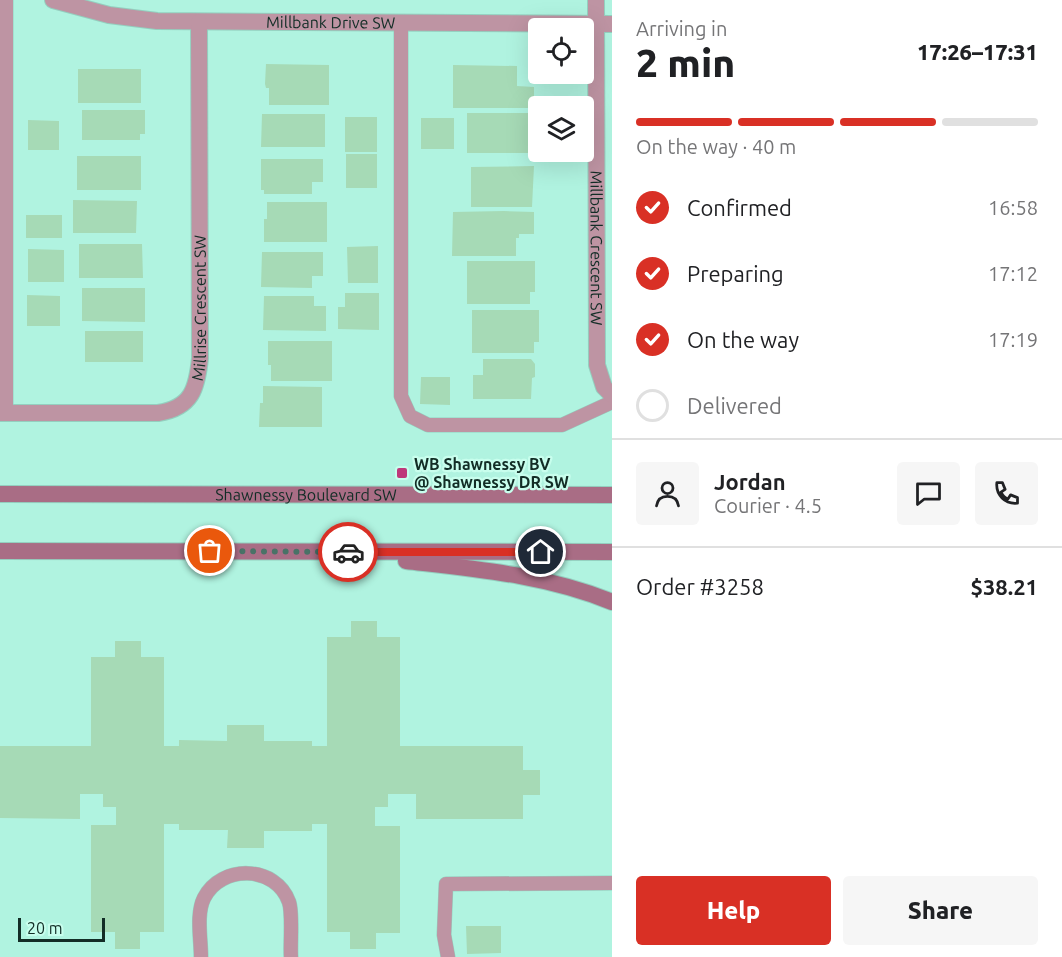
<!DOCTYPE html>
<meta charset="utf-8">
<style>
body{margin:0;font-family:Ubuntu,sans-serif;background:#f6f6f6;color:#202124;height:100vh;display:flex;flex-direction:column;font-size:22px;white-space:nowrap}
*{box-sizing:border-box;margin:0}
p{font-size:20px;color:#757577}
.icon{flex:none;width:33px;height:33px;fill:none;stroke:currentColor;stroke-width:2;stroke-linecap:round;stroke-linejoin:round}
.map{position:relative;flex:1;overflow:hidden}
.details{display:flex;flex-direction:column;background:#fff;width:450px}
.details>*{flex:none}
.tools{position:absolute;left:528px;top:18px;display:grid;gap:12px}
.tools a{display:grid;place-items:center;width:66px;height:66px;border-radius:6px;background:#fff;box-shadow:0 6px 24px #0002;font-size:30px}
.scale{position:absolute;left:18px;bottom:15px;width:87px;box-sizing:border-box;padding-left:6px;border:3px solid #122d26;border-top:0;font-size:16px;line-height:21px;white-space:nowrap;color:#122d26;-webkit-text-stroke:4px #c8feed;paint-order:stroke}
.pin{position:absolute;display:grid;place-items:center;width:51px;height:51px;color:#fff;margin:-26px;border:3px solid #fff;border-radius:50%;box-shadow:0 2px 6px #0007}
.courier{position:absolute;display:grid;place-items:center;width:60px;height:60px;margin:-30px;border:4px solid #d93025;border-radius:50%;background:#fff;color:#222;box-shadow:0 2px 8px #0007}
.head em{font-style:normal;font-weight:800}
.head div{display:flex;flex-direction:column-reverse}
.head{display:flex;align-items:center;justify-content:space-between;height:102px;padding:0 24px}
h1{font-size:39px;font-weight:800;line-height:45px}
.bar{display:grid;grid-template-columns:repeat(4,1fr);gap:9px 6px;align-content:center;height:72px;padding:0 24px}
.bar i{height:8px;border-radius:4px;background:#e0e0e0}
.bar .on{background:#d93025}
.bar p{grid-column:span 4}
.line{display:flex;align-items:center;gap:15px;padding:0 24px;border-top:2px solid #e0e0e0}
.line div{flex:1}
.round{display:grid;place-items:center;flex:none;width:63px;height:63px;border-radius:6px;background:#f6f6f6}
ol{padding:0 24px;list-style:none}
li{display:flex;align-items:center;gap:18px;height:66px}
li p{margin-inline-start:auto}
li .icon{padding:6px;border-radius:50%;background:#d93025;color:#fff;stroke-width:4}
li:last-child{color:#757577}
li i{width:33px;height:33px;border:3px solid #e0e0e0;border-radius:50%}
.primary-button{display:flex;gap:12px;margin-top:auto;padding:12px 24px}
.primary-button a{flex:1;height:69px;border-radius:6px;background:#d93025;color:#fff;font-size:24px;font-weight:800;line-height:69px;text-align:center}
.primary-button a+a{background:#f6f6f6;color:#202124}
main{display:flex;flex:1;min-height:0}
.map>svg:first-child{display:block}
</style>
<main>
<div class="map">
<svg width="612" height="957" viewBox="0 0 612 957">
<rect width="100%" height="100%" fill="#b0f3e0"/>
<path fill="#a6dab6" d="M266,64L329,65V105H269V88H266L265,84Z
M453,65L517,66V86L534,87V108H453Z
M78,69H141V103H78Z
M82,110H145V134H140V140H82Z
M467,113H528L530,153H467Z
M262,114H325V147H261Z
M345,117H377V152H345Z
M421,118H454V149H421Z
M28,120L59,121V150H28Z
M346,154H377V188H346Z
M77,156H141V190H77Z
M261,159H323V182H312V194H264V190H261Z
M534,166L532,207H471V167Z
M73,200L137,201L136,233H73Z
M267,202H327V242H264V219H267Z
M504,211L534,212V234H519V238H516V256H452L453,212Z
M26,215H62V238H26Z
M79,244H142L143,278H79Z
M378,246V283H348L347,247Z
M28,249L64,250V282H28Z
M262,252H323V276H312V288L261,287Z
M467,261H535V292H530V304H467Z
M82,288H145V322L82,321Z
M345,293H379V330L338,329V307H345Z
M27,295L60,296V326H27Z
M264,296H314V306H326V331L263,330Z
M472,310H539V342H534V353H472Z
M85,331H143V362H85Z
M268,341H332V381H271V365H268Z
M483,359H531L535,364V377L532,378L531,399H473V375H483Z
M421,377H450V405L420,404Z
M263,386L322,387V427H259L260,403H263Z
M351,621H377V637H400V746H523V770H540V795H523V819H416V794H388V807H375V826H400V933H376V949H350V932H327V824H312V831H264V848H227L228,830H179V824H164V932H140V949H115V932H91V825H116V807H103V794H80V819L0,818V746H91V657H115V641H141V657H164V746H179V740L227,741V725H264V741H312V746H327V637H351Z
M466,926H501V953L467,954Z"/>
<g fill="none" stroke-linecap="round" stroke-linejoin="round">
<defs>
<path id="service" d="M401,23V396L410,416L428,425H562L612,402
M6,413V0
M201,957C201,939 196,914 204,898C221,864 276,865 289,902C293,913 290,944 291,957
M448,957L444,935L446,884L612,883"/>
<g id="minor">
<path id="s1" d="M53,0L109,15L157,21L612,24"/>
<path id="s2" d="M596,0L597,365L604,387L612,395"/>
<path id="s3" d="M0,413H158C192,408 197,388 200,358L199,22"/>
</g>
<g id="secondary">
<path id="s4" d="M0,494L612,495"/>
<path d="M0,551L612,552"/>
<path d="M406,561C476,569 546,575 612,602"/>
</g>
</defs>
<use href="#service" stroke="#94cfbf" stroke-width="15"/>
<use href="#minor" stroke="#94cfbf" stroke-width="18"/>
<use href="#secondary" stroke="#94cfbf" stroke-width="18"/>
<use href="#service" stroke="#be94a3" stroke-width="14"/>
<use href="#minor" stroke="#be94a3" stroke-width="16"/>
<use href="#secondary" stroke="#a96d85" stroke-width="16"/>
</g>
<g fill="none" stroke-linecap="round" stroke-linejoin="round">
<path stroke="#497267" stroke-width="6" stroke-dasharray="0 10.8" d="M210,551L348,552"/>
<path stroke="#d93025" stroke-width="8" d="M348,552H541"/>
</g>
<rect fill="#be387a" stroke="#c8feed" stroke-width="2" x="396" y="467" width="12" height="12" rx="3"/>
<g text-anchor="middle" stroke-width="4.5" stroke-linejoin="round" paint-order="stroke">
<g font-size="16" fill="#122d26" stroke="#c8feed">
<text dy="6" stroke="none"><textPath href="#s1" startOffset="280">Millbank Drive SW</textPath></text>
<text dy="6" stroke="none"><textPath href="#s2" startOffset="248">Millbank Crescent SW</textPath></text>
<text dy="6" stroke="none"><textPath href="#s3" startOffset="285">Millrise Crescent SW</textPath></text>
<text dy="6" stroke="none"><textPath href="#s4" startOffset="306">Shawnessy Boulevard SW</textPath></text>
</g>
<g font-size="16" font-weight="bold" fill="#122d26" stroke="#c8feed" text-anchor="start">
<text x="414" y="470">WB Shawnessy BV<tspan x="414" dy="18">@ Shawnessy DR SW</tspan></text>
</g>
</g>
</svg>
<div class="tools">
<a><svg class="icon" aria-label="locate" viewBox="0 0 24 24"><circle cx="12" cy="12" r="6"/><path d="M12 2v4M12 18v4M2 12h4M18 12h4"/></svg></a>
<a><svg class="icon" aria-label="layers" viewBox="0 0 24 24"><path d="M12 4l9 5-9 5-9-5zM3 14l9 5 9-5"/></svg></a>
</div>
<div class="scale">20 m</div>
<div class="pin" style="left:210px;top:551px;background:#ea580c"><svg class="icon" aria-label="bag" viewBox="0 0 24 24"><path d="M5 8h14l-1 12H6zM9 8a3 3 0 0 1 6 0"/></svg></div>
<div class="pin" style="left:541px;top:552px;background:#1f2937"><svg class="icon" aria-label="home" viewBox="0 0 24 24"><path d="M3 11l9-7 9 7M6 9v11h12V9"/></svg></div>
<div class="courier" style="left:348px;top:552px"><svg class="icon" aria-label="car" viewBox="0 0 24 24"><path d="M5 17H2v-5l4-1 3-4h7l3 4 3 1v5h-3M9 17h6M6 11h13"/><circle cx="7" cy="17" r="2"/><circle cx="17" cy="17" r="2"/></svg></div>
</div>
<section class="details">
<div class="head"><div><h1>2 min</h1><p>Arriving in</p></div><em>17:26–17:31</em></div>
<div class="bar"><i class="on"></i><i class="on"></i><i class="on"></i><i></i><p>On the way · 40 m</p></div>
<ol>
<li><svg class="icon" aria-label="check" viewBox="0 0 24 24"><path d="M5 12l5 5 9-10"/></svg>Confirmed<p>16:58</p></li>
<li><svg class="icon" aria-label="check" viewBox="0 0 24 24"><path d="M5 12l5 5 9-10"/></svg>Preparing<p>17:12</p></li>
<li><svg class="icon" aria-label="check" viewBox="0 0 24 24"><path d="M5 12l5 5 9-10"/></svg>On the way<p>17:19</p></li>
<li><i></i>Delivered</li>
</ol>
<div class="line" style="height:108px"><a class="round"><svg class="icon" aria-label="person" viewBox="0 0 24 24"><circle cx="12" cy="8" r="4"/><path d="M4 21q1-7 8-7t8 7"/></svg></a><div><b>Jordan</b><p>Courier · 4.5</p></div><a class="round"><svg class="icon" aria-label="chat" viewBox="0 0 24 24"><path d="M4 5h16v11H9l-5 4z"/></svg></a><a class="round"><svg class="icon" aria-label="phone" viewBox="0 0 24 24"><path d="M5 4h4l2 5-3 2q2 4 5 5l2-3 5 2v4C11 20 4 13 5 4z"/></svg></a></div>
<div class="line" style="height:78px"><div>Order #3258</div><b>$38.21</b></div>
<div class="primary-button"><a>Help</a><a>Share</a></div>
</section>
</main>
